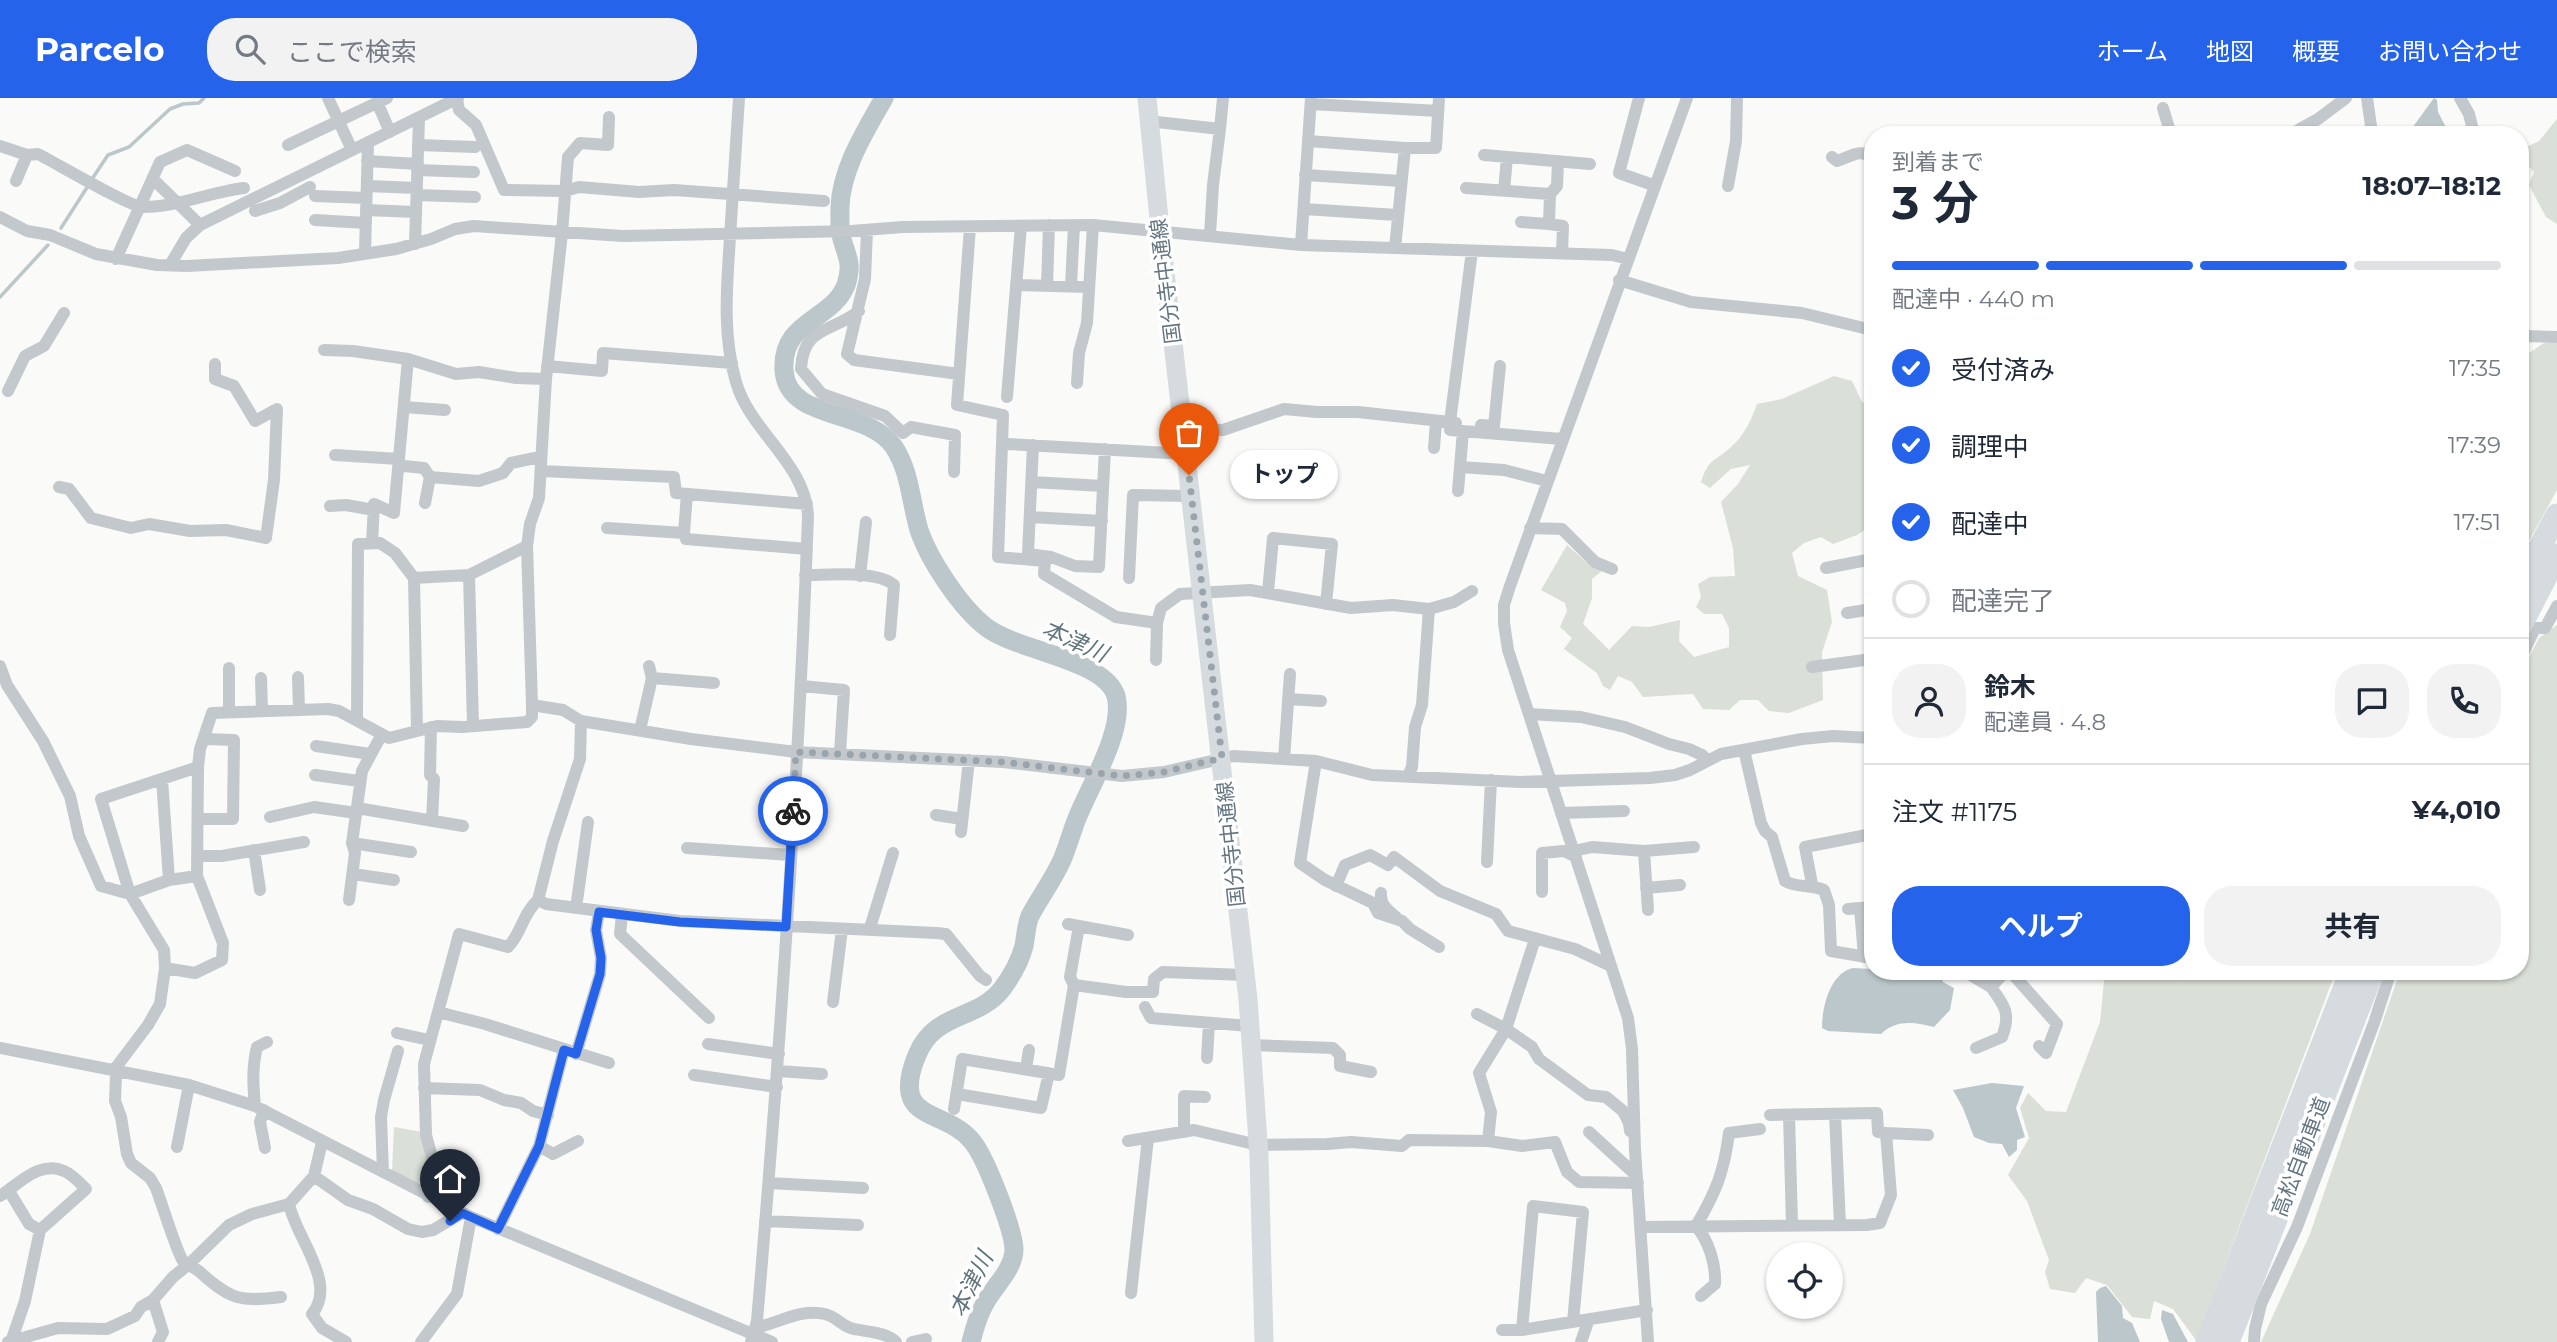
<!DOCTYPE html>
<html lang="ja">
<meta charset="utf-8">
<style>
body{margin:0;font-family:Montserrat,"Noto Sans JP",sans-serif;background:#f2f2f3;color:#1f2937;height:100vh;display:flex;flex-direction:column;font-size:26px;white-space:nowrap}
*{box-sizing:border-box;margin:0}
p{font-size:23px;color:#747a83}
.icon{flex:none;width:38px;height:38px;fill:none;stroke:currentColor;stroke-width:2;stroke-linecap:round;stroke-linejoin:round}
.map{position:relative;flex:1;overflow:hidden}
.side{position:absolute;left:1864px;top:28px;width:665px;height:854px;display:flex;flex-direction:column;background:#fff;border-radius:28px;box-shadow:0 2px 5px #0004}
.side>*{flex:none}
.buttons{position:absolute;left:1766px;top:1144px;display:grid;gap:14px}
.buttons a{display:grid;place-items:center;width:77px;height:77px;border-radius:50%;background:#fff;box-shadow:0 2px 5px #0004;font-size:35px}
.pin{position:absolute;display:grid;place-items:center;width:60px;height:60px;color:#fff;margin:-72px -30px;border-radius:50% 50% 50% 0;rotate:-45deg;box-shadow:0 0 7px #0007}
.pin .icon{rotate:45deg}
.courier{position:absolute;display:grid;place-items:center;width:70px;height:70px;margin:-35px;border:5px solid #2563eb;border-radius:50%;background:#fff;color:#222;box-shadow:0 2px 9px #0007}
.bubble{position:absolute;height:49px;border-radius:24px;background:#fff;box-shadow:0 2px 5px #0004;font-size:23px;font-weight:700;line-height:49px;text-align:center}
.headline em{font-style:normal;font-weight:700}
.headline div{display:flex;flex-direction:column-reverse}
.headline{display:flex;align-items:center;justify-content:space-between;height:119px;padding:0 28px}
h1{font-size:46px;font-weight:700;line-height:52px}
.bar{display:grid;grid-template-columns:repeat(4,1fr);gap:10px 7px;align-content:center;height:84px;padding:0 28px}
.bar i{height:9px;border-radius:5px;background:#e0e1e3}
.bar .on{background:#2563eb}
.bar p{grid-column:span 4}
.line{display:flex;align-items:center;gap:18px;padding:0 28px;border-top:2px solid #e0e1e3}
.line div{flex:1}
.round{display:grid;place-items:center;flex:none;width:74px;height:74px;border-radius:28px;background:#f2f2f3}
ol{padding:0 28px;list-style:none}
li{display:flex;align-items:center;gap:21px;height:77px}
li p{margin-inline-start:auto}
li .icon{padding:7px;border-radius:50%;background:#2563eb;color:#fff;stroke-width:4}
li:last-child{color:#747a83}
li i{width:38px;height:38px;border:4px solid #e0e1e3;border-radius:50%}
.cta{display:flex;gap:14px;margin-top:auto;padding:14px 28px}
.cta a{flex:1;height:80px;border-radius:28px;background:#2563eb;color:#fff;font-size:28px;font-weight:700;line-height:80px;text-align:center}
.cta a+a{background:#f2f2f3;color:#1f2937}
header{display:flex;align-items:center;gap:42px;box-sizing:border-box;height:98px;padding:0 35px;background:#2563eb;color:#fff}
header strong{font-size:33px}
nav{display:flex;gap:38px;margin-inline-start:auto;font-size:24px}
.search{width:490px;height:63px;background:#f2f2f3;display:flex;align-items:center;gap:18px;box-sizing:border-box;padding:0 24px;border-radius:28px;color:#747a83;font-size:26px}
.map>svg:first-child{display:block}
</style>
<header>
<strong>Parcelo</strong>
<div class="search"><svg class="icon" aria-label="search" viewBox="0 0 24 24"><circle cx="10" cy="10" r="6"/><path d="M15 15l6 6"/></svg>ここで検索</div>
<nav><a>ホーム</a><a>地図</a><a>概要</a><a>お問い合わせ</a></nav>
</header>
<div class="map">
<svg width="2557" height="1244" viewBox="0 0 2557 1244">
<rect width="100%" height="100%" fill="#fafaf8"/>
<path fill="#dadfd7" d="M2557,21V126L2546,119L2529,87L2534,74L2520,59V52L2539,43Z
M2557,244V392L2520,459V261L2544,245Z
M1834,278L1852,283L1862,304L1872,308V427L1857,437L1833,446L1821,439L1804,445L1792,455L1798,478L1827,492L1832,524L1822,554L1823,602L1789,615L1769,613L1758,602H1740L1729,612L1703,611L1693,596L1643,599L1632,584L1618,578L1610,592L1603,588L1597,575L1564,551L1572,540L1560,529L1567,513L1565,505L1541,492L1567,447L1585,463L1602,473L1592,481V500L1583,526L1609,552L1632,528L1649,529L1680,522L1679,543L1694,559L1729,549V530L1722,516H1704L1696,509L1701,499L1698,486L1710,479L1735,478L1733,450L1721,404L1738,386L1750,367L1731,371L1710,390L1701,384C1709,360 1713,365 1730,350C1744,338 1751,323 1757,306L1782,301Z
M2557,527V1244H2261L2310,1136L2400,873H2520V577L2539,540Z
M2105,873H2336L2196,1242L2173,1211L2154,1203L2150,1221L2132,1219L2107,1187L2086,1180L2075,1195L2050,1191L2045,1174L2049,1162L2027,1103L2008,1077L2029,1040L2020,1010L2028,995L2046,1013L2066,1014L2100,924Z
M394,1029L422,1034L430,1063L425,1090L392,1073Z"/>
<path fill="#bbc7cb" d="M2434,0L2437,2L2438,14L2450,37H2407Z
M1853,870L1872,871V873L1940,875L1943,884L1954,890L1950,912L1934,929C1915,924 1896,921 1881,936L1828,933L1822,930C1822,909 1830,875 1853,870Z
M1992,985L2024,988L2016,1010L2025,1039L2017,1042V1052L2009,1059L2002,1046L1989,1045L1974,1039L1963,1010L1953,992Z
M2106,1188L2122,1208L2123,1220L2132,1225L2140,1244H2098L2096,1194L2100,1190Z
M2162,1212L2173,1216L2188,1244H2169L2161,1221Z"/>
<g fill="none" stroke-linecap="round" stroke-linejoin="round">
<path stroke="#bbc7cb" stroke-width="3.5" d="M92,81L108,57L129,49L170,11L183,6L199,5L204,0
M61,130L88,88
M0,199L48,147"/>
<path stroke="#bbc7cb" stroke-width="19" d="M884,0C866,32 841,71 840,109C840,119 839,132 842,141C847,159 853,166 846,187C832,223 781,222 784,272C787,324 868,310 894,349C910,373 911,405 919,432C929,462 961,510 986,529C1016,553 1105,561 1116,598C1125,631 1090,688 1078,718C1072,732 1068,748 1062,762C1053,782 1040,799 1030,818C1026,827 1026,838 1024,848C1020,863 1011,879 1002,891C977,923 935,913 917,957C889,1025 944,1010 971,1042C985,1057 1014,1133 1014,1152C1013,1173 993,1189 984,1207C978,1218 974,1232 971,1244"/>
<path stroke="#c3c8cc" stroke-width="12" d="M328,0L352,52
M739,0C736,46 733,93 730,139C727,187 722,236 736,284C750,334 806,365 808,419C798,687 780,955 757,1223L751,1244
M1639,0L1619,75L1653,87
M2367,0L2371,28
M2460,0L2469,16L2473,32L2471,37
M457,1L459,12L476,27L504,92L565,93L579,89L639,94L674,92L824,103
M377,4L390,34
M1311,6L1438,13
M2163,10L2171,37
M1148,23L1220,31L1213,87L1210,137
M1220,31L1223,0
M2289,37L2318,21L2346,0
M1308,43L1405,50
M288,47L387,0
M418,47L475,49
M0,48L27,57
M1484,57L1590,66
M1832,59L1837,63C1851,59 1859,50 1872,59
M367,63L418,66
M1558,63L1557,88L1550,96L1549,126L1563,128L1562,155
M417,72L474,74
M1305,77L1401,83
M153,81L200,127
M16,83L27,57L38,56C54,64 132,110 143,109C178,109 210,94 244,90
M367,88L417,90
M1728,88L1736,43L1737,0
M1466,90L1550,96
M1504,93L1507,59
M417,97L475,99
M315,98L366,100
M1304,111L1397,117
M366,112L416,114
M255,113L280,105L310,89
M0,119L27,133L50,137L96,156L157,167L187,168L338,160L396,151L431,141L455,131L474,128L623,138L851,133L903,129L1093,127L1301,147L1612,157L1628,161
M315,122L366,125
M1521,124L1549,126
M970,129L957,307L1003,317L998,459L1045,463L1044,476L1116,519L1157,525L1161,510L1180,496L1250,492L1351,510L1393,507L1429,511L1422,607L1415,629L1412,669L1408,678
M867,132L865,181L847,256L854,262L959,276
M415,146L419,20
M1301,147L1311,0
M1395,150L1405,50H1436L1439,0
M365,155L368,44
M116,161L160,64L187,52L235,73
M170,167L186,140L200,127L458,0
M1619,182L1691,204L1802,215L1872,232
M1016,187L1089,189
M1047,188L1049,127
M1071,188L1074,127
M859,213C831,235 803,228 801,271L822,296L885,318L903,335L911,329L955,337L954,374
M2520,238L2557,239
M324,252L353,253L408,261L456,276L479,274L516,280L546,281
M547,268L602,273L603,255L732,265
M1077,285L1079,255L1087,225L1093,127
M8,293L25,258L44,248L64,215
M1007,299L1021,128
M404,309L445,312
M1456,325L1450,324L1472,153
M1481,327L1494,328L1500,268
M1184,331L1223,332L1284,311L1317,314H1358L1450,324V332L1562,341
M1008,346L1186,356
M1033,347L1028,456L1051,459L1075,468L1099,469L1105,351
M1434,350L1436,324
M335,357L399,361
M404,368L424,370L430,379L479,383L503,375L511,365L540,359
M1460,369L1504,372L1547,383
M541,373L674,379L676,395L807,406
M1032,384L1103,388
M59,389L69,391L91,420L131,430L149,426L190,433L226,432L266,440L274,382L277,311L255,323L234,288L215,281V266
M1458,393L1463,333
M687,396L684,435L686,441L807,451
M425,405L430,379
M330,408L346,407L374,412
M1030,419L1102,423
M607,430L684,435
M1530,430L1562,431L1595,464L1612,471
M372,445L374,406L394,415L408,261
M1826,470L1872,461
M469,477L473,627
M805,477C828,477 877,472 894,487L890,537
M860,478L866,424
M414,480L469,477L527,448
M1129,480L1133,397L1191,398
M1268,494L1273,440L1332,446L1326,506
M1429,511L1454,504L1472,493
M1847,515L1872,511
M1156,562L1157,525
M2520,562L2535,530H2545L2557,508
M0,568L7,587L43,643L70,698L79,738L101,788L130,796L164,852L165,870L160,906L148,927L114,972L116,977L115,1003L121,1019L127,1056L131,1065L150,1080L156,1090C161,1103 177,1155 183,1163C187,1167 196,1170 201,1175C231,1202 241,1204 281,1199
M1812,569L1872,561
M229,570V614
M298,579L299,612
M261,580L262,613
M652,580L714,585
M801,588L844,592L840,655
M1288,601L1321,603
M532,607L527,448L530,426L539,400L546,281L562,135L568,59L580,45L608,47L609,19
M1529,616L1581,619L1625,629L1669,646L1689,651L1702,657L1707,662
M357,621L358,446L380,445L395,455L414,480L417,632
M581,623L580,661L553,743L538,802L546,806L680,823L936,835L946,836L980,878L986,882
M431,629L430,677L434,681L432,723
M640,632L652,580L649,568
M316,648L370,656
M1744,652L1761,725L1765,733L1772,739L1785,783C1796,790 1810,786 1824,792L1829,807L1831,853L1872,860
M1284,661L1290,576
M1316,663L1300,765L1325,782L1373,805L1378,815L1402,823L1410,831L1439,849
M315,677L359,683
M162,681L169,782
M357,710L463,728
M1561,715L1624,713
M936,717L962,721
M270,719L314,709L356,715
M198,721H233L234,642L205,641
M961,734L969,662
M352,745L411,754
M687,750L790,757
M254,752L260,792
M1574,753L1592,749L1644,753L1694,749
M1644,753L1648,812
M198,758H222L304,744
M1487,764L1491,682
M353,776L394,782
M197,778L169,782L130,796L101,701L198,669
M1812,786L1805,749L1872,736
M1336,788L1345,767L1370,757L1388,767L1394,759L1440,793L1496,816L1508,833L1575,851L1611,868
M1646,790L1680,787
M1542,794V755L1564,753L1576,759
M1381,795C1380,807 1388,812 1396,819
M349,802L355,755L352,745L362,673L382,636
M576,810L588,724
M1860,810L1864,859
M1848,811L1872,809
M622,817L620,836L709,920
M1068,826L1128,837
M870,830L893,755
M165,870L195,875L222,862L223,845L197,778L198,669L200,651L212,615L328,611L339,613L389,640L437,628L462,629L527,624L532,619V607L563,612L581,623L691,641L796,654L1003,664L1122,678L1164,674L1233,658L1316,663L1372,677L1520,684L1650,680L1675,677L1690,672L1721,656L1802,641L1833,638L1872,640
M1964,873L1991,889L2006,873
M2010,873L2057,926L2046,955L2039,948
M1074,887L1070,879L1079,828
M833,904L842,831
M1145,909L1151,920L1250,928
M438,914L485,926L609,965
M1477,916L1506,931L1532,949L1539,961L1588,997L1606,999L1623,1013L1629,1025L1630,1033
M397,935L429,942
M708,946L779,956
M1251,947L1333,950L1340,957V968L1371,974
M0,950L189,987L255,1008L471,1119L772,1244
M1976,950L2002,939C2011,916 2005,908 1991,889
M576,956L600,876L601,860L596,832L599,814
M1207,960L1209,925
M1026,971L1029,952
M778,973L822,976
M694,977L777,989
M424,990L480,992L504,1002L521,1005L533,1013L548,1017
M957,996L1041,1010L1049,975
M255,1008C253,987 252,969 257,949L267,944
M954,1011L962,961L1059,977L1074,887L1126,894H1153L1154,881L1163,874L1245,877
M264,1012L260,1024L265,1050
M1835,1016L1840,1127
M1789,1017L1792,1126
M1184,1034V998L1205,999
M1589,1034L1637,1078
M1886,1035L1928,1037
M1128,1043L1194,1032L1258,1047L1327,1046L1351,1044L1402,1048L1409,1042L1488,1043L1491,1014L1479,975L1506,931L1535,841
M1488,1043L1522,1048L1555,1044L1567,1074L1579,1084L1638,1085
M539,1048L553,1056L578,1043
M177,1049L189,987
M383,1074L381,1019L384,1002L398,953
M314,1078L348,1102L373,1111L408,1131L422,1134L433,1132L462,1115
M769,1085L863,1090
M9,1093L29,1126L40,1132
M0,1098C19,1086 39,1062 64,1073C72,1076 80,1085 86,1091L40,1132L25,1203L12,1241
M428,1099L433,1063L426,1037L424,966L459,836L508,849C521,836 523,815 538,802
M289,1106C296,1140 338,1185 312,1216L322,1230L346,1244
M765,1123L858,1127
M1641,1129L1867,1127L1880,1125L1891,1097L1886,1035L1878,1034L1877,1015L1770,1017
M498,1131L539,1048L564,952
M1131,1195L1148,1040
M1701,1198L1715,1186C1716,1167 1709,1143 1696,1128C1716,1094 1724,1074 1729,1035L1760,1031
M153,1202L163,1234L158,1244
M755,1230C779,1225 801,1210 825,1216C837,1219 843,1229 854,1231C868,1234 886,1234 896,1244
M1502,1232H1522L1647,1212
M1522,1232L1533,1108L1583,1114L1573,1224
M8,1244L58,1230L107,1231L135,1218L141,1209L153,1202L173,1179L189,1166L229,1127L252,1116L289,1106L314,1078L322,1044
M421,1244L457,1196L471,1119
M912,1244L926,1241
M1581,1244L1589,1221
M1648,1244L1635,1052L1632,951L1628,920L1508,552L1504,525V507L1510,488L1687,0
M2254,1244L2255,1231L2261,1206L2297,1129L2374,925L2391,873"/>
<path stroke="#d6dbdf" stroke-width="19" d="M1147,0L1160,131L1248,901L1259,1058L1264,1244"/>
<path stroke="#d6dbdf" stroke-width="23" d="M2520,486L2557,417
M2520,529L2557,457
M2207,1244L2351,873
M2228,1244L2373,873"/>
</g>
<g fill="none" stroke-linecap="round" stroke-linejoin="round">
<path stroke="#99a4ac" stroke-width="7" stroke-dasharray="0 12.6" d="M793,713L796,654L1003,664L1122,678L1164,674L1222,660L1189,377"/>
<path stroke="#2563eb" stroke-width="9" d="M450,1123L462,1115L498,1131L539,1048L564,952L576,956L600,876L601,860L596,832L599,814L680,824L786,829L793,713"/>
</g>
<g text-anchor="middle" stroke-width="7" stroke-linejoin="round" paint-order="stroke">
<g font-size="21" fill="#657683" stroke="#fff">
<text transform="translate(1166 183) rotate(-97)" y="7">国分寺中通線</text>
<text transform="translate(1231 746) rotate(-96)" y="7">国分寺中通線</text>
<text transform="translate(2301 1059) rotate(-69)" y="7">高松自動車道</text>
</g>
<g font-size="23" font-style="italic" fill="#60757c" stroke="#fff">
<text transform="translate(1075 543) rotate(24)" y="8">本津川</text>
<text transform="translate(971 1186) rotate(-64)" y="8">本津川</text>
</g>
</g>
</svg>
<div class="buttons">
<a><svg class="icon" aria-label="locate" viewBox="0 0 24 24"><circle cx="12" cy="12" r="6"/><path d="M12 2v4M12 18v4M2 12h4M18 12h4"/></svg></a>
</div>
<div class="pin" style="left:1189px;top:377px;background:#ea580c"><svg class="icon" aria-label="bag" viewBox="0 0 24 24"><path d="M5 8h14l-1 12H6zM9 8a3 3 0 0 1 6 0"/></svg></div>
<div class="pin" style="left:450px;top:1123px;background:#1f2937"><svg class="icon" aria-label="home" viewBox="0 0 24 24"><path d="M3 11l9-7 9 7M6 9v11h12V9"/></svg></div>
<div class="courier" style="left:793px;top:713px"><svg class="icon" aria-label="bike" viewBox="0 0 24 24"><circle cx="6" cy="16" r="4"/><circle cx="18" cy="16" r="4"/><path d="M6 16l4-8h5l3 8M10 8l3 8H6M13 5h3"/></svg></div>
<div class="bubble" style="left:1230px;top:352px;width:108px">トップ</div>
<section class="side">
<div class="headline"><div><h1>3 分</h1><p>到着まで</p></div><em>18:07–18:12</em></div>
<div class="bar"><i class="on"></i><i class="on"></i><i class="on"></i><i></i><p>配達中 · 440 m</p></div>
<ol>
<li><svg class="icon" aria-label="check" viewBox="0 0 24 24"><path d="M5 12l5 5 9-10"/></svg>受付済み<p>17:35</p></li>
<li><svg class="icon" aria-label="check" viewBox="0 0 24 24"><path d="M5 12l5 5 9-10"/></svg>調理中<p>17:39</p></li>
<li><svg class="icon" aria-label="check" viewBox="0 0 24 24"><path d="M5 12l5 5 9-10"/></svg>配達中<p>17:51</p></li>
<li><i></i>配達完了</li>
</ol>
<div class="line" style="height:126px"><a class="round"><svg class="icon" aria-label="person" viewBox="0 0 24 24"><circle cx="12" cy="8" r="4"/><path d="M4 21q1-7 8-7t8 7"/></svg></a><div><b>鈴木</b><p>配達員 · 4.8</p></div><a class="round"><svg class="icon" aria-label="chat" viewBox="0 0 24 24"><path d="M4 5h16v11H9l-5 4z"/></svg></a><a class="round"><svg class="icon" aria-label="phone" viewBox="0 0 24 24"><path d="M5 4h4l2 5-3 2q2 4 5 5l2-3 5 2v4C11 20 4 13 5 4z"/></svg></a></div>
<div class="line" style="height:91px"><div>注文 #1175</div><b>¥4,010</b></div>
<div class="cta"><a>ヘルプ</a><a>共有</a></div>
</section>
</div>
